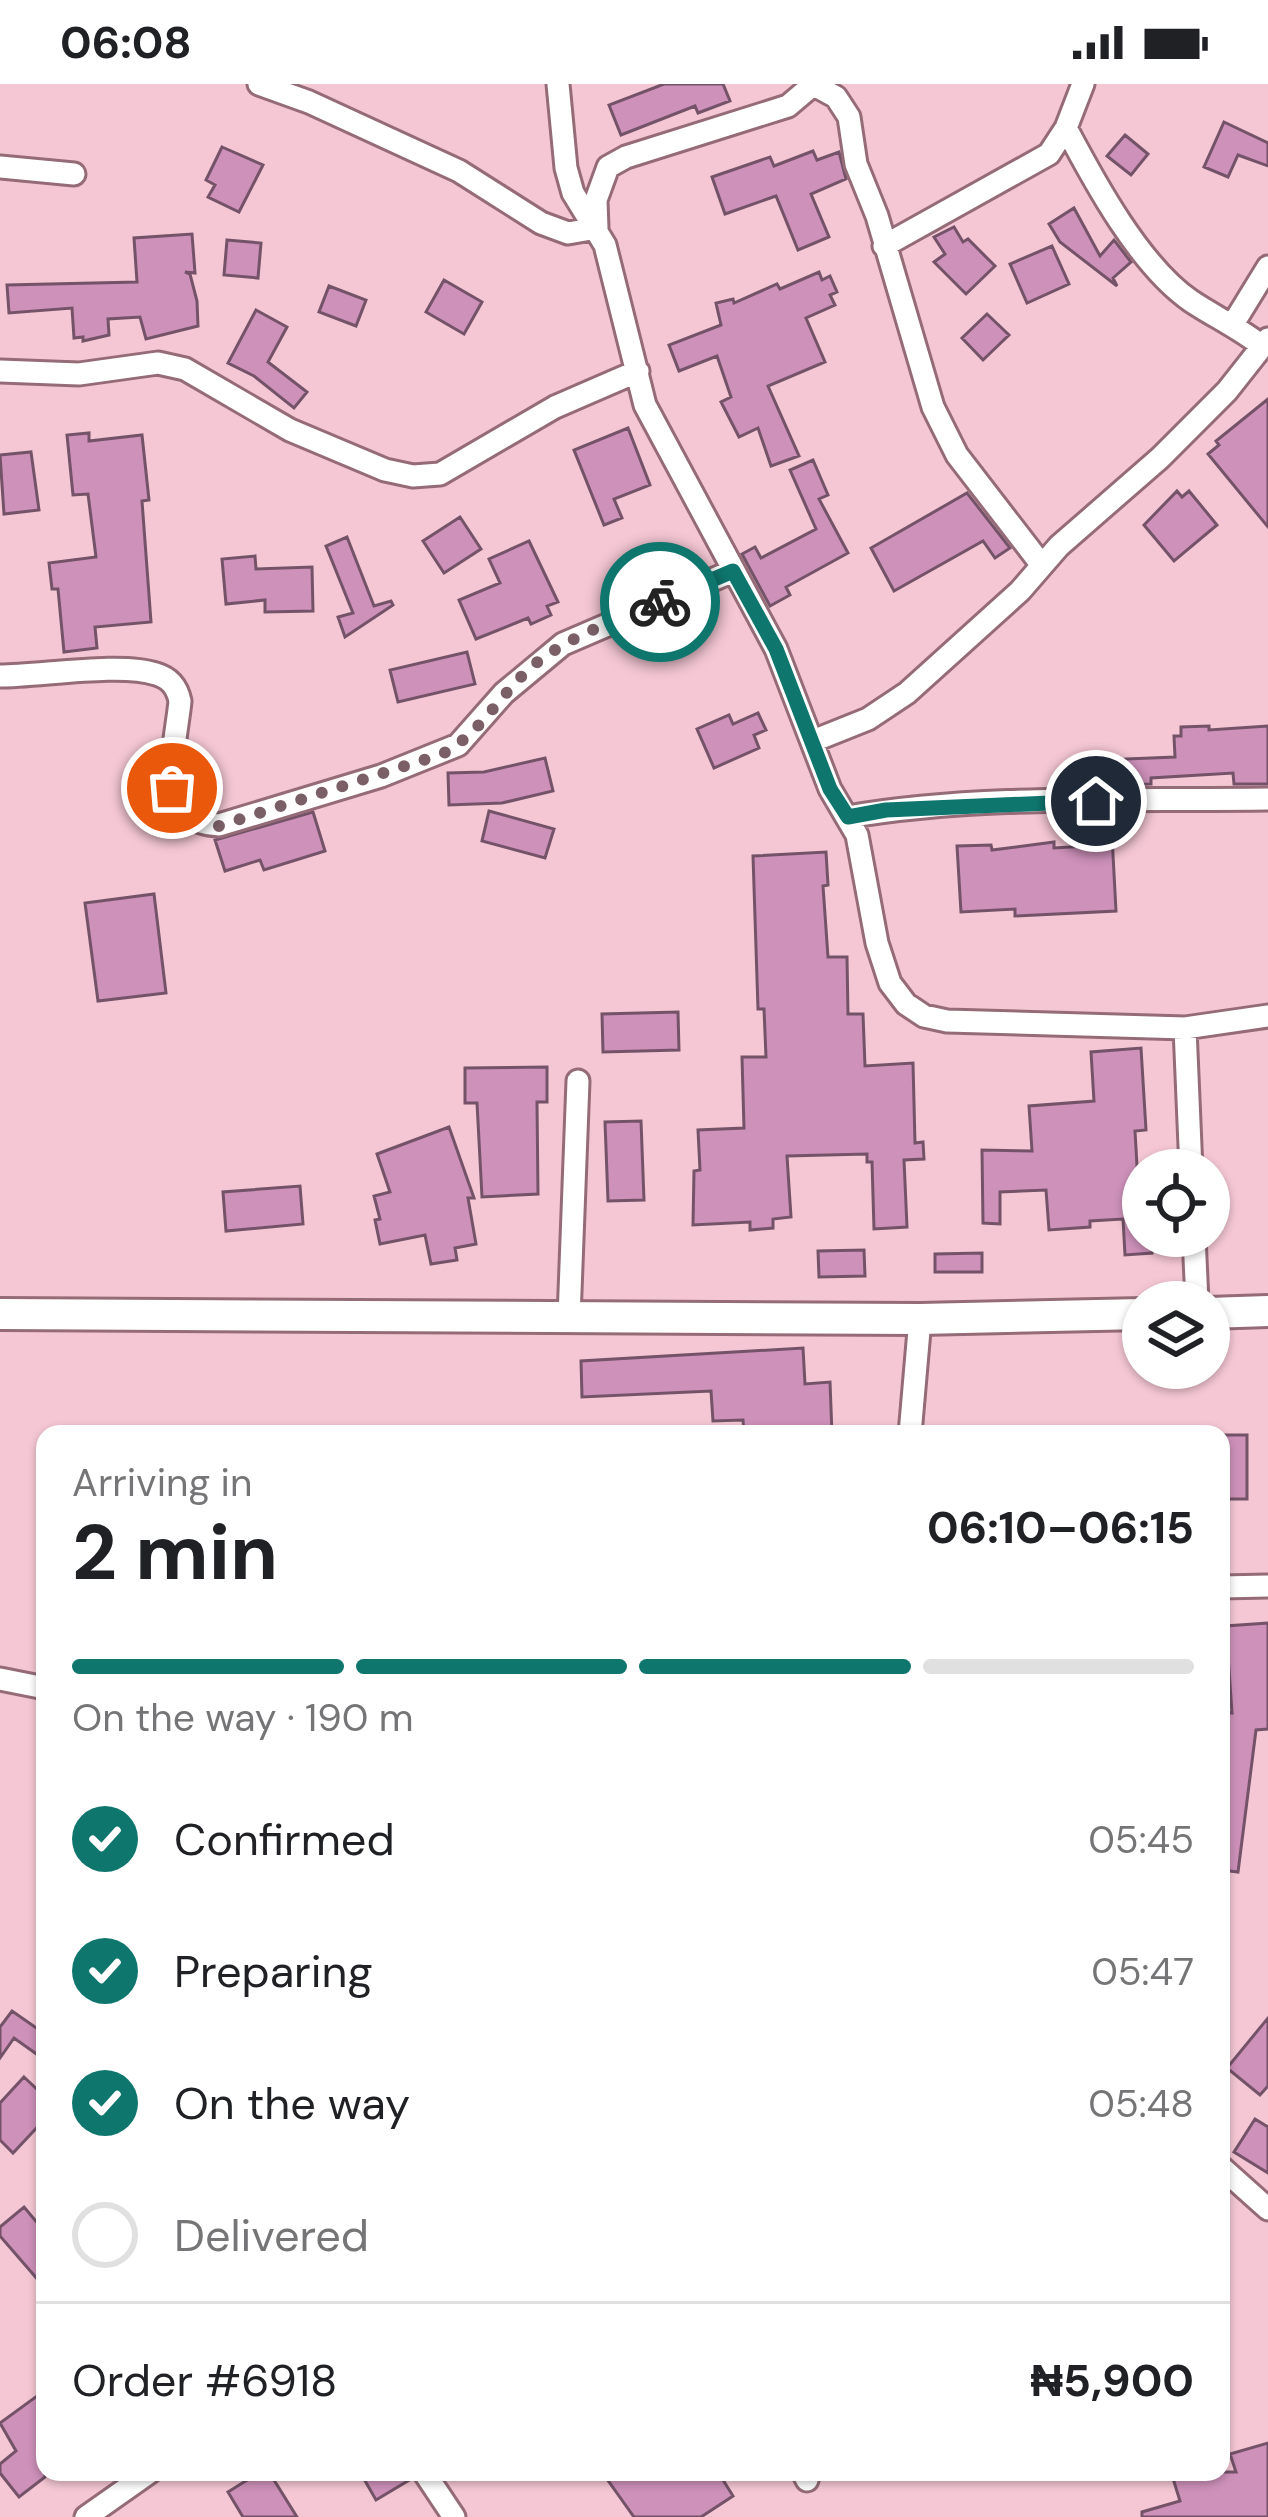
<!DOCTYPE html>
<meta charset="utf-8">
<style>
body{margin:0;font-family:"DM Sans",sans-serif;background:#f6f6f6;color:#202124;height:100vh;display:flex;flex-direction:column;font-size:45px;white-space:nowrap}
*{box-sizing:border-box;margin:0}
p{font-size:39px;color:#757577}
.icon{flex:none;width:66px;height:66px;fill:none;stroke:currentColor;stroke-width:2;stroke-linecap:round;stroke-linejoin:round}
.map{position:relative;flex:1;overflow:hidden}
.panel{position:absolute;left:36px;top:1341px;width:1194px;height:1056px;display:flex;flex-direction:column;background:#fff;border-radius:24px;box-shadow:0 3px 9px #0004}
.panel>*{flex:none}
.buttons{position:absolute;left:1122px;top:1065px;display:grid;gap:24px}
.buttons a{display:grid;place-items:center;width:108px;height:108px;border-radius:50%;background:#fff;box-shadow:0 3px 9px #0004;font-size:60px}
.pin{position:absolute;display:grid;place-items:center;width:102px;height:102px;color:#fff;margin:-51px;border:6px solid #fff;border-radius:50%;box-shadow:0 3px 12px #0007}
.courier{position:absolute;display:grid;place-items:center;width:120px;height:120px;margin:-60px;border:9px solid #0f766e;border-radius:50%;background:#fff;color:#222;box-shadow:0 3px 15px #0007}
.summary em{font-style:normal;font-weight:700}
.summary div{display:flex;flex-direction:column-reverse}
.summary{display:flex;align-items:center;justify-content:space-between;height:204px;padding:0 36px}
h1{font-size:78px;font-weight:700;line-height:90px}
.bar{display:grid;grid-template-columns:repeat(4,1fr);gap:18px 12px;align-content:center;height:144px;padding:0 36px}
.bar i{height:15px;border-radius:9px;background:#e0e0e0}
.bar .selected{background:#0f766e}
.bar p{grid-column:span 4}
.line{display:flex;align-items:center;gap:30px;padding:0 36px;border-top:3px solid #e0e0e0}
.line div{flex:1}
ol{padding:0 36px;list-style:none}
li{display:flex;align-items:center;gap:36px;height:132px}
li p{margin-inline-start:auto}
li .icon{padding:12px;border-radius:50%;background:#0f766e;color:#fff;stroke-width:4}
li:last-child{color:#757577}
li i{width:66px;height:66px;border:6px solid #e0e0e0;border-radius:50%}
.status{display:flex;justify-content:space-between;align-items:center;height:84px;padding:0 60px;background:#fff;direction:ltr}
.status svg{height:33px;fill:currentColor}
.map>svg:first-child{display:block}
</style>
<div class="status"><b>06:08</b><svg viewBox="0 0 49 12"><path d="M0 12V9h3v3zM5 12V6h3v6zM10 12V3h3v9zM15 12V0h3v12zM26 1h20v11H26zM47 4h2v5h-2z"/></svg></div>
<div class="map">
<svg width="1268" height="2433" viewBox="0 0 1268 2433">
<rect width="100%" height="100%" fill="#f5c7d4"/>
<path fill="#ce91ba" stroke="#745369" stroke-width="3" d="M664,0H723L730,17L698,29L695,22L621,51L609,21Z
M1224,38L1268,59V82L1238,71L1228,93L1204,83Z
M1125,51L1148,70L1131,91L1107,72Z
M222,63L263,81L239,128L208,113L215,101L206,96Z
M813,67L817,76L839,68L846,95L811,110L829,153L798,166L776,112L725,130L712,93L770,73L774,82Z
M1074,124L1100,172L1114,156L1131,178L1113,194L1117,202L1060,158L1049,140Z
M954,143L963,158L968,155L995,182L966,210L934,178L945,170L934,153Z
M192,150L195,189L185,188L190,190L197,217L198,242L146,255L140,233L108,235L109,251L83,257V253L74,254L72,224L9,229L7,201L137,198L134,154Z
M227,156L261,159L258,194L224,191Z
M1052,162L1069,200L1027,219L1010,180Z
M819,188L822,196L830,192L837,208L830,211L835,221L806,234L825,278L768,302L799,372L771,382L758,344L739,353L721,318L731,313L717,272L679,287L669,261L721,241L716,219L733,215L734,219L777,200L780,205Z
M444,196L482,218L464,250L426,228Z
M329,202L366,216L356,242L319,228Z
M256,226L287,243L268,278L307,308L294,324L254,292L228,279Z
M987,230L1009,251L983,276L962,254Z
M1268,315V443L1208,370L1219,361L1216,357Z
M628,344L650,401L614,415L622,434L604,441L574,366Z
M89,349V357L142,351L149,416L142,417L151,538L95,543L97,564L64,568L58,505H52L49,479L96,473L88,410L73,411L67,351Z
M31,368L39,426L4,430L0,371Z
M813,376L828,411L819,415L848,469L786,503L790,511L770,522L742,470L755,463L761,474L816,445L790,386Z
M1177,407L1182,413L1189,407L1217,441L1174,477L1144,441Z
M967,409L1010,464L995,474L983,457L894,507L871,464Z
M460,433L481,465L444,489L423,457Z
M347,453L374,522L391,517L393,521L345,553L338,533L353,529L326,462Z
M529,457L558,518L547,522L551,531L531,540L528,534L476,555L459,516L500,499L489,475Z
M255,472L256,485L312,483L313,527L265,528V516L226,520L222,475Z
M467,568L475,600L398,618L390,586Z
M758,629L766,646L754,651L759,664L714,684L697,645L729,631L733,640Z
M1209,642V646L1268,642V700H1234L1233,689L1151,694V700L1075,701L1073,683L1126,675L1175,673L1174,652H1181V643Z
M545,674L553,707L502,719L449,721L448,689L484,688Z
M489,727L554,745L545,774L482,757Z
M313,728L325,767L264,786L260,776L225,787L215,756Z
M1112,752L1116,827L1015,832V825L961,828L957,762L991,761L992,766L1054,758V764L1086,762L1085,753Z
M826,768L828,801L823,802L828,873H847L848,930H863L865,982L913,979L915,1059L923,1058L924,1075L904,1076L907,1143L874,1145L872,1078H867V1070L787,1072L791,1133L773,1135V1144L750,1146V1138L693,1141L694,1087L700,1086L698,1046L744,1044L742,973H766L764,925H758L753,772Z
M154,810L166,909L98,917L85,819Z
M678,928L679,966L603,968L602,930Z
M1141,964L1146,1046L1135,1047L1141,1151L1151,1152L1152,1169L1125,1171L1123,1135L1090,1137V1143L1049,1146L1046,1106L1000,1108V1140L983,1139L982,1066L1032,1067L1029,1022L1094,1017L1091,968Z
M547,983V1018H537L538,1110L482,1113L477,1019H465V984Z
M641,1037L644,1116L608,1117L605,1038Z
M449,1043L474,1114H468L476,1160L455,1164L457,1176L431,1180L425,1151L380,1160L375,1136L380,1135L374,1112L390,1108L377,1070Z
M300,1102L303,1140L226,1147L223,1108Z
M864,1166L865,1192L819,1193L818,1167Z
M982,1169V1188H935V1170Z
M803,1264L805,1300L830,1298L832,1350H744L743,1336L713,1337L711,1307L582,1313L581,1277Z
M1225,1351H1247V1415H1225Z
M1268,1539V1645L1256,1646L1238,1788L1221,1786V1628L1232,1629L1226,1542Z
M12,1927L45,1950V1976L14,1954L0,1974V1943Z
M1268,1934V2002L1260,2011L1227,1984Z
M24,1993L45,2013V2035L13,2069L0,2056V2019Z
M1255,2035L1268,2043V2089L1234,2068Z
M24,2123L45,2148V2204L0,2152V2143Z
M37,2312L45,2323V2393L19,2413L0,2389V2380L16,2367L0,2339Z
M1268,2359V2433H1142V2428L1180,2417L1171,2388H1236L1230,2370Z
M260,2388H269L297,2433H243L228,2408Z
M360,2388H409L411,2395L376,2416Z
M602,2388H718L733,2412L701,2433H634Z"/>
<g fill="none" stroke-linecap="round" stroke-linejoin="round">
<defs>
<path id="minor" d="M259,0L309,18L459,87L541,139L568,149L597,144L596,116L608,83L626,73L788,22L814,0
M558,0L566,84L573,109L605,161L645,321L776,565L830,705L857,751L877,859L890,899L906,920L924,932L947,937L1185,944L1268,932
M814,1L836,13L849,33L856,80L877,132L933,323L957,371L1041,480
M1066,44C1095,99 1140,182 1191,217C1215,233 1239,244 1262,262
M0,83L74,90
M884,162L1049,70L1066,44L1083,0
M1233,240L1268,183
M0,287L79,290L158,279L185,285L290,346L385,386L413,392L440,390L555,323L638,287
M0,592C40,592 121,578 156,590C170,594 177,603 180,617C176,661 152,739 219,741L381,692L458,661L504,609L563,560L733,487
M813,657L868,635L907,609L1020,507L1059,462L1160,374L1227,307L1268,255
M848,733C979,710 1134,717 1268,715
M1185,944L1191,1086
M1194,1152L1197,1218
M569,1234L578,997
M910,1350L920,1235
M1221,1503L1268,1502
M0,1595L45,1604
M1221,2083L1268,2125
M424,2388L454,2433
M803,2388L807,2396
M86,2433L150,2388"/>
<path id="secondary" d="M1209,1229L1268,1227
M0,1230L920,1235L1143,1230"/>
</defs>
<use href="#minor" stroke="#946b77" stroke-width="27"/>
<use href="#secondary" stroke="#946b77" stroke-width="36"/>
<use href="#minor" stroke="#fff" stroke-width="21"/>
<use href="#secondary" stroke="#fff" stroke-width="30"/>
</g>
<g fill="none" stroke-linecap="round" stroke-linejoin="round">
<path stroke="#7a5f67" stroke-width="12" stroke-dasharray="0 21.6" d="M172,704C184,728 191,741 219,742L442,670C480,651 502,607 535,580C572,551 617,536 660,518"/>
<path stroke="#0f766e" stroke-width="15" d="M660,518L733,487L776,565L830,705L848,733L886,726L1096,717"/>
</g>
</svg>
<div class="buttons">
<a><svg class="icon" aria-label="locate" viewBox="0 0 24 24"><circle cx="12" cy="12" r="6"/><path d="M12 2v4M12 18v4M2 12h4M18 12h4"/></svg></a>
<a><svg class="icon" aria-label="layers" viewBox="0 0 24 24"><path d="M12 4l9 5-9 5-9-5zM3 14l9 5 9-5"/></svg></a>
</div>
<div class="pin" style="left:172px;top:704px;background:#ea580c"><svg class="icon" aria-label="bag" viewBox="0 0 24 24"><path d="M5 8h14l-1 12H6zM9 8a3 3 0 0 1 6 0"/></svg></div>
<div class="pin" style="left:1096px;top:717px;background:#1f2937"><svg class="icon" aria-label="home" viewBox="0 0 24 24"><path d="M3 11l9-7 9 7M6 9v11h12V9"/></svg></div>
<div class="courier" style="left:660px;top:518px"><svg class="icon" aria-label="bike" viewBox="0 0 24 24"><circle cx="6" cy="16" r="4"/><circle cx="18" cy="16" r="4"/><path d="M6 16l4-8h5l3 8M10 8l3 8H6M13 5h3"/></svg></div>
<section class="panel">
<div class="summary"><div><h1>2 min</h1><p>Arriving in</p></div><em>06:10–06:15</em></div>
<div class="bar"><i class="selected"></i><i class="selected"></i><i class="selected"></i><i></i><p>On the way · 190 m</p></div>
<ol>
<li><svg class="icon" aria-label="check" viewBox="0 0 24 24"><path d="M5 12l5 5 9-10"/></svg>Confirmed<p>05:45</p></li>
<li><svg class="icon" aria-label="check" viewBox="0 0 24 24"><path d="M5 12l5 5 9-10"/></svg>Preparing<p>05:47</p></li>
<li><svg class="icon" aria-label="check" viewBox="0 0 24 24"><path d="M5 12l5 5 9-10"/></svg>On the way<p>05:48</p></li>
<li><i></i>Delivered</li>
</ol>
<div class="line" style="height:156px"><div>Order #6918</div><b>₦5,900</b></div>
</section>
</div>
